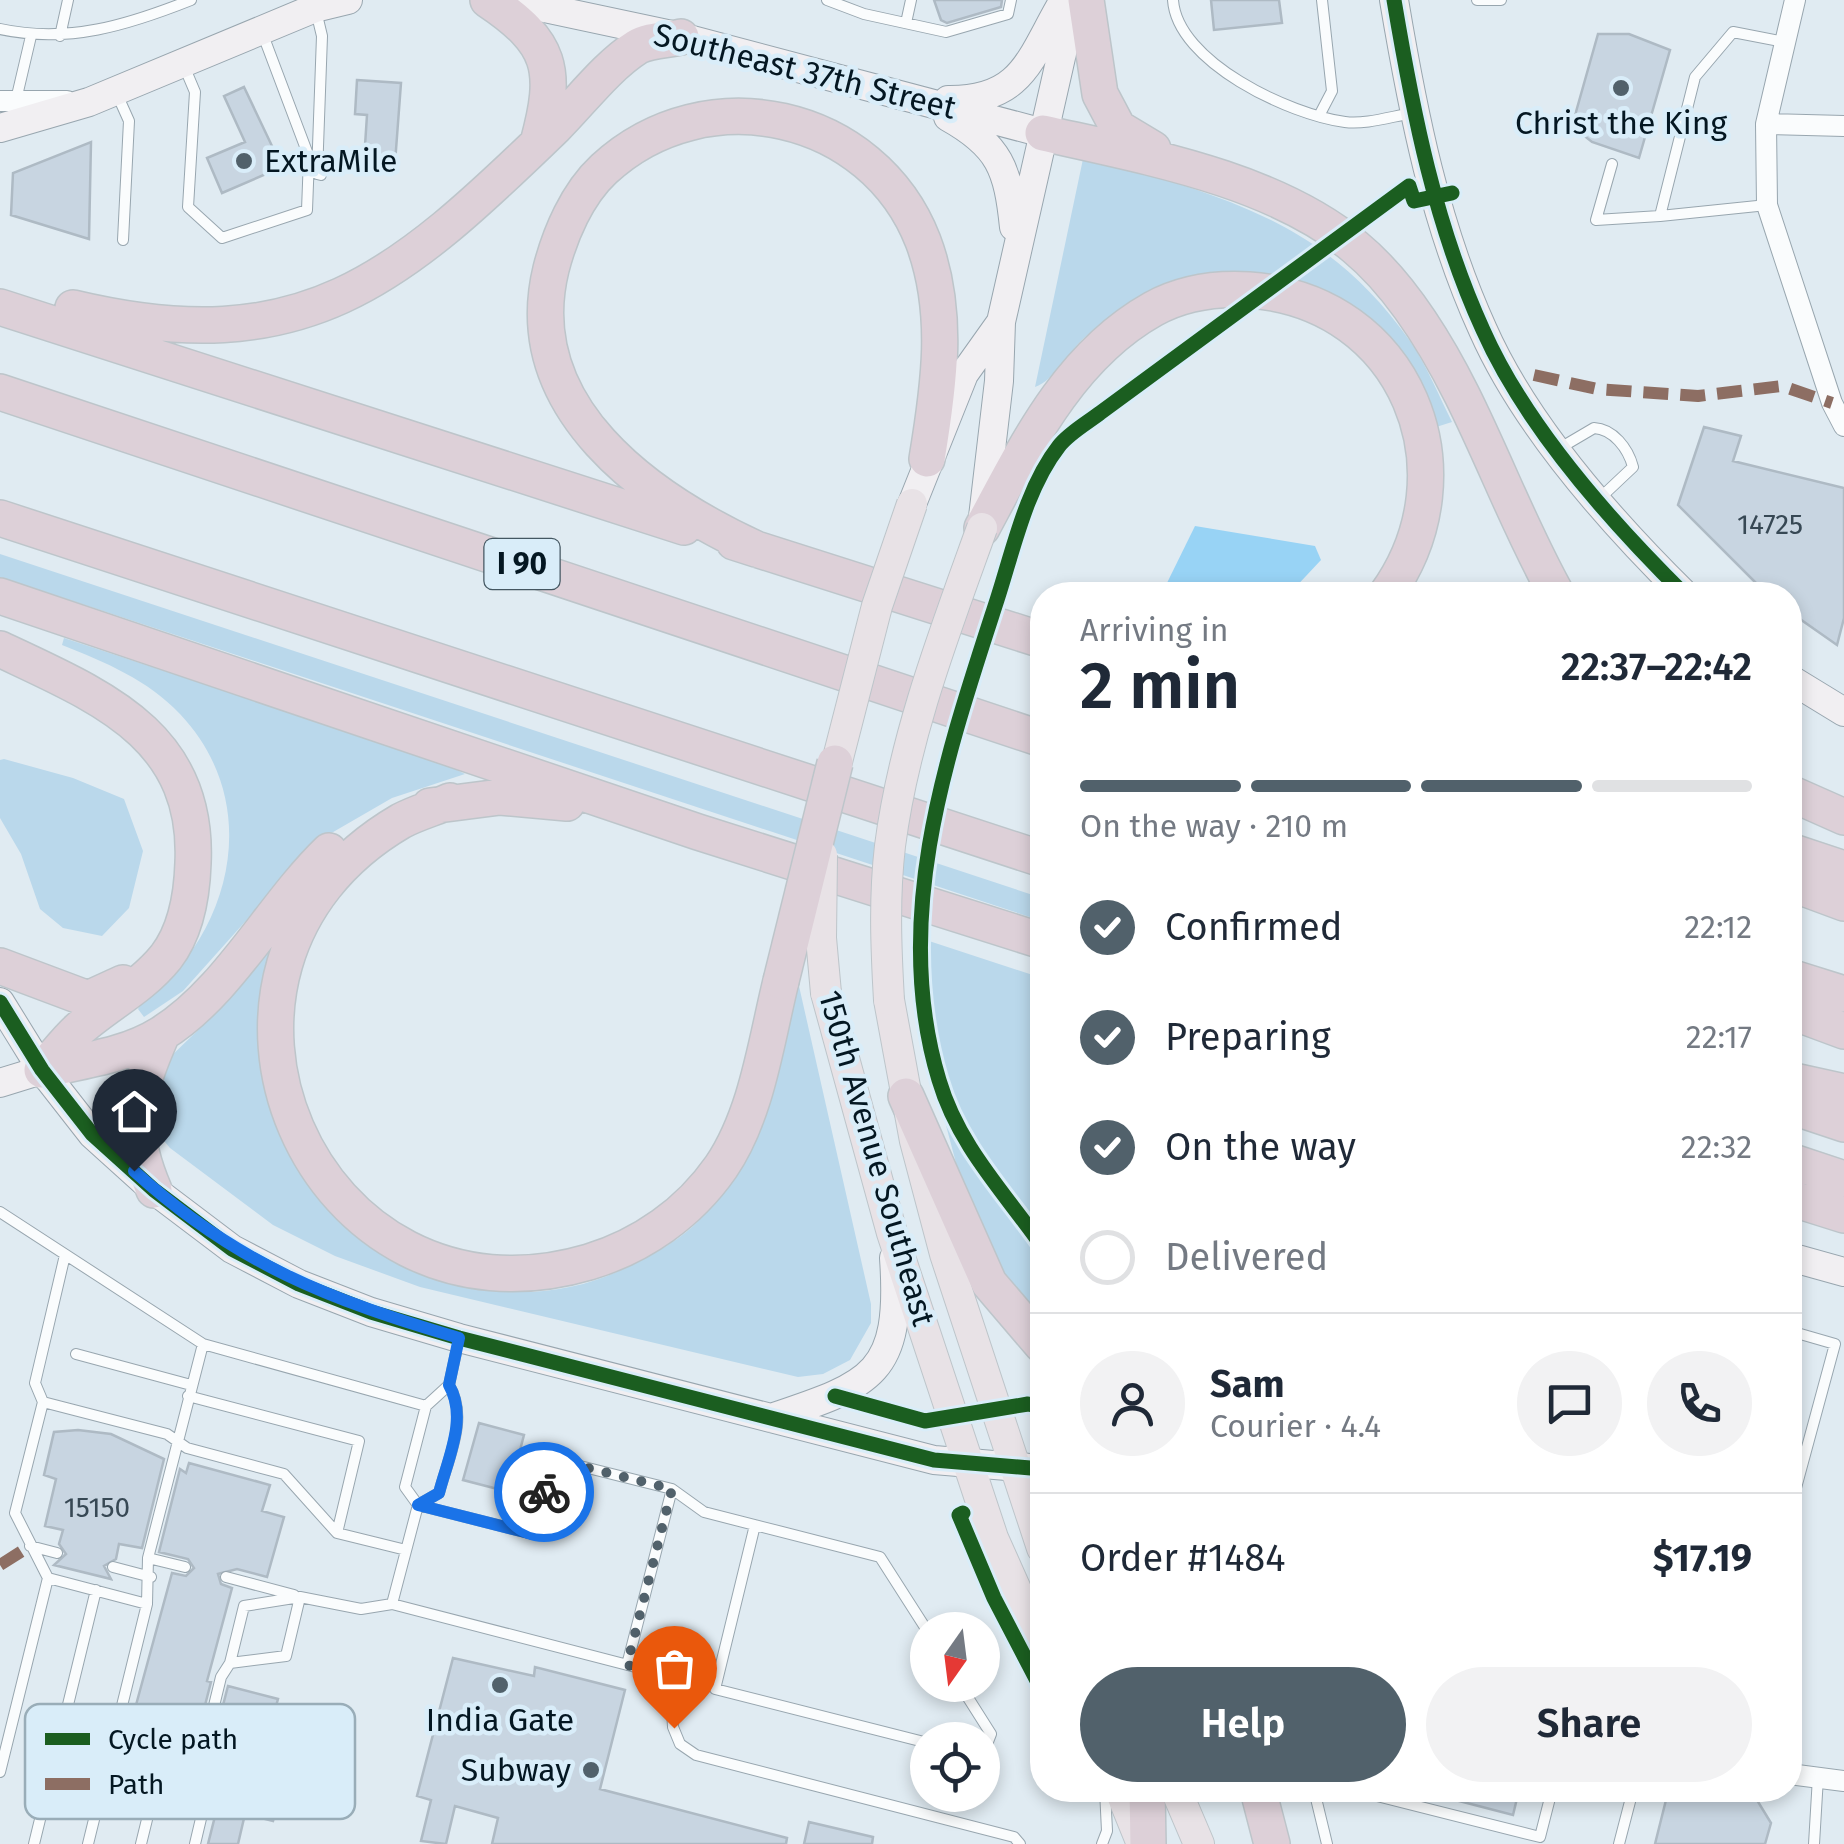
<!DOCTYPE html>
<meta charset="utf-8">
<style>
body{margin:0;font-family:"Fira Sans",sans-serif;background:#f2f2f3;color:#1f2937;height:100vh;display:flex;flex-direction:column;font-size:38px;white-space:nowrap}
*{box-sizing:border-box;margin:0}
p{font-size:32px;color:#747a83}
.icon{flex:none;width:55px;height:55px;fill:none;stroke:currentColor;stroke-width:2;stroke-linecap:round;stroke-linejoin:round}
.map{position:relative;flex:1;overflow:hidden}
.panel{position:absolute;left:1030px;top:582px;width:772px;height:1220px;display:flex;flex-direction:column;background:#fff;border-radius:40px;box-shadow:0 5px 15px #0003}
.panel>*{flex:none}
.needle{width:65px;rotate:194deg}
.fabs{position:absolute;left:910px;top:1612px;display:grid;gap:20px}
.fabs a{display:grid;place-items:center;width:90px;height:90px;border-radius:50%;background:#fff;box-shadow:0 5px 15px #0003;font-size:50px}
.pin{position:absolute;display:grid;place-items:center;width:85px;height:85px;color:#fff;margin:-102px -42px;border-radius:50% 50% 50% 0;rotate:-45deg;box-shadow:0 0 10px #0007}
.pin .icon{rotate:45deg}
.courier{position:absolute;display:grid;place-items:center;width:100px;height:100px;margin:-50px;border:8px solid #1a73e8;border-radius:50%;background:#fff;color:#222;box-shadow:0 2px 12px #0007}
.headline em{font-style:normal;font-weight:600}
.headline div{display:flex;flex-direction:column-reverse}
.headline{display:flex;align-items:center;justify-content:space-between;height:170px;padding:0 50px}
h1{font-size:65px;font-weight:600;line-height:75px}
.bar{display:grid;grid-template-columns:repeat(4,1fr);gap:15px 10px;align-content:center;height:120px;padding:0 50px}
.bar i{height:12px;border-radius:8px;background:#e0e1e3}
.bar .selected{background:#51616b}
.bar p{grid-column:span 4}
.line{display:flex;align-items:center;gap:25px;padding:0 50px;border-top:2px solid #e0e1e3}
.line div{flex:1}
.round{display:grid;place-items:center;flex:none;width:105px;height:105px;border-radius:52px;background:#f2f2f3}
ol{padding:0 50px;list-style:none}
li{display:flex;align-items:center;gap:30px;height:110px}
li p{margin-inline-start:auto}
li .icon{padding:10px;border-radius:50%;background:#51616b;color:#fff;stroke-width:4}
li:last-child{color:#747a83}
li i{width:55px;height:55px;border:5px solid #e0e1e3;border-radius:50%}
.action{display:flex;gap:20px;margin-top:auto;padding:20px 50px}
.action a{flex:1;height:115px;border-radius:60px;background:#51616b;color:#fff;font-size:40px;font-weight:600;line-height:115px;text-align:center}
.action a+a{background:#f2f2f3;color:#1f2937}
.map>svg:first-child{display:block}
</style>
<div class="map">
<svg width="1844" height="1844" viewBox="0 0 1844 1844">
<rect width="100%" height="100%" fill="#e0ebf2"/>
<path fill="#bad8eb" d="M1088,156C1223,198 1323,218 1410,341C1427,366 1439,396 1452,422L1433,428C1427,409 1422,388 1413,370C1360,269 1216,244 1125,305C1111,315 1096,327 1083,339C1068,353 1055,380 1035,387L1083,159Z
M0,554L1042,898V921L0,577Z
M64,638L443,763L465,774L392,798L328,835L302,858L183,991L144,1017L138,1009L141,1004C232,935 265,804 180,714C148,680 105,662 62,645Z
M4,759L73,778L124,799L143,851L129,908L102,936L63,928L40,909L21,854L0,818V760Z
M279,931C264,986 252,1038 267,1095C305,1242 476,1336 619,1271C647,1258 687,1238 706,1212C717,1194 723,1168 731,1148C752,1094 773,1040 795,986H799L871,1304V1323L850,1360L823,1374L798,1377L420,1287L335,1256L273,1225L170,1148L160,1136L152,1100L166,1061L222,1007Z
M926,940L1042,978V1238C951,1125 936,1084 926,940Z
M931,1069L961,1144L1042,1252V1326L993,1261L960,1178Z"/>
<path fill="#98d3f5" d="M1195,526L1315,546L1321,560L1291,592L1282,595H1168L1164,589Z"/>
<path fill="#c8d5e1" stroke="#aebac4" stroke-width="2.5" d="M934,0H1002L1001,7L947,23L941,20Z
M1211,0H1279L1282,23L1214,30Z
M1598,34H1629L1670,50L1639,158L1592,142L1572,126Z
M357,80L401,83L395,163L364,161L367,115L355,114Z
M244,87L282,167L222,193L207,158L245,142L224,96Z
M91,142L89,239L11,215L13,173Z
M1704,427L1741,436L1733,461L1844,488V618L1837,645L1790,612V595H1770L1756,583L1678,505Z
M479,1423L524,1435L509,1492L463,1480Z
M78,1430L111,1434L164,1459L142,1548L119,1544L116,1559L104,1566L111,1579L54,1565L66,1554L59,1544L63,1530L45,1526L56,1479L44,1475L54,1432Z
M189,1463L270,1485L262,1511L284,1517L267,1577L237,1569L218,1574L221,1584L232,1588L207,1681L211,1682L204,1709L199,1707L196,1721L136,1705L172,1573L186,1576L194,1568L188,1559L159,1552L180,1469L186,1473Z
M453,1658L534,1676L535,1667L625,1690L600,1789L787,1838L786,1844H492L498,1818L455,1806L446,1844L421,1841L431,1800L417,1796Z
M228,1686L278,1699L273,1717L322,1729L300,1818L276,1811L273,1821L245,1814L238,1844H208L240,1717L221,1713Z
M1441,1790H1519L1513,1815L1440,1796Z
M1677,1790H1721L1757,1800L1771,1823L1765,1844H1655L1667,1796Z
M809,1822L873,1837L872,1844H804Z"/>
<g fill="none" stroke-linecap="round" stroke-linejoin="round">
<defs>
<path id="lane" d="M827,0L864,14L946,32L1008,14L1011,0
M1173,0C1177,62 1290,115 1345,122C1365,125 1393,116 1413,113
M1477,0H1501
M316,11L322,36L317,174L321,175
M906,23L911,0
M0,29C68,44 128,25 191,0
M60,36L68,0
M184,66L195,92L188,207L222,238L307,210L309,157L263,35
M116,92L129,121L123,240
M16,100L31,36
M1320,114L1332,91L1322,0
M1612,164L1596,220L1660,216
M1767,205L1660,216L1695,77L1733,32L1784,42
M1560,448L1594,428C1613,429 1628,448 1633,467L1598,500
M0,1212L203,1344L426,1406
M1790,1331L1835,1344L1790,1510
M76,1354L191,1385
M449,1385L426,1406L405,1487L418,1505L533,1534L552,1459L672,1489L627,1665
M188,1396L359,1441L337,1533
M43,1402L167,1434L187,1448L284,1474L337,1533L406,1550
M672,1489L704,1512L880,1557L928,1632
M755,1525L715,1689L928,1743
M30,1546L57,1553
M148,1558L185,1567
M113,1567L151,1577
M226,1577L294,1595
M48,1578L147,1604
M300,1597L244,1606L230,1663L286,1656L300,1597L361,1609L392,1604L647,1670L671,1693L673,1727L680,1744L696,1755L1014,1837L1020,1844
M392,1604L418,1505L439,1493C448,1458 469,1418 449,1385L459,1339
M960,1685L991,1734L982,1757
M116,1729L216,1755L195,1844
M203,1751L221,1677L230,1663
M0,1772L48,1578L15,1513L43,1402L35,1383L65,1255
M1314,1790L1327,1844
M1370,1790L1369,1794L1540,1837L1552,1790
M34,1844L96,1590
M88,1844L147,1604L148,1558L203,1344
M141,1844L166,1742
M1102,1844L1107,1831L1105,1790
M1619,1844L1633,1790
M1814,1844L1818,1777"/>
<path id="street" d="M1795,0L1766,124L1767,205L1832,403L1844,426
M0,101H67
M1766,124L1844,126
M1797,1775L1844,1781"/>
<path id="secondary" d="M507,0L681,37L1043,133
M1394,0C1413,113 1435,225 1483,330C1526,427 1610,521 1685,595
M948,100C1024,101 1030,57 1064,0
M948,117C1000,146 1008,169 1014,227
M0,128L89,102L315,8L348,0
M912,504L964,374L1001,322
M983,517L999,381L1001,322L1074,0
M1790,679L1844,712
M0,1002L42,1070L92,1134L154,1190L232,1249L299,1284L371,1312L459,1338L934,1460L1042,1469
M0,1083L42,1070
M1790,1257L1844,1272
M771,1418C873,1384 902,1374 894,1258"/>
<path id="primary" d="M826,993L892,1233L993,1538L1042,1648
M889,1000L915,1141L945,1254L1042,1548
M1120,1790L1142,1844
M1176,1790L1199,1844"/>
<path id="highway" d="M488,0C552,43 558,69 538,143
M1086,0L1100,94L1118,128L1153,149
M1043,133C1144,156 1274,179 1355,247C1401,285 1436,343 1462,395C1495,461 1521,531 1557,595
M0,307L684,527
M73,308C304,363 397,280 555,127C580,102 607,66 637,47C648,40 668,40 681,37
M0,392L1042,739
M0,518L1042,859
M982,528C1026,446 1069,356 1153,309C1182,293 1217,288 1249,290C1407,301 1475,472 1386,595
M734,542L1042,640
M756,549C648,499 517,408 551,269C560,234 577,194 604,169C706,75 873,112 923,241C950,312 939,387 927,459
M0,596L698,832L1042,941
M0,649C99,696 199,734 193,863C192,895 186,931 166,957C141,988 107,1004 78,1030C65,1042 54,1057 42,1070
M1790,793L1844,817
M450,801C434,808 416,813 401,821C148,969 312,1344 589,1262C642,1246 689,1213 721,1167C757,1114 766,1042 781,981
M430,806L500,797L567,803
M1790,851L1844,869
M1790,883L1844,903
M0,966L88,999L123,983
M1790,977L1844,994
M1790,1011L1844,1031
M42,1070C81,1061 126,1056 161,1034C227,994 273,905 329,851
M1790,1080L1844,1092
M906,1096L989,1283L1042,1345
M1790,1106L1844,1124
M1790,1161L1844,1179
M154,1190C127,1127 135,1096 162,1034
M1790,1198L1844,1215
M1147,1790L1148,1844
M1258,1790L1272,1844"/>
</defs>
<use href="#lane" stroke="#98a6af" stroke-width="12"/>
<use href="#street" stroke="#98a6af" stroke-width="22"/>
<use href="#secondary" stroke="#98a6af" stroke-width="30"/>
<use href="#primary" stroke="#bdc5ca" stroke-width="32"/>
<use href="#highway" stroke="#bdc5ca" stroke-width="38"/>
<use href="#lane" stroke="#fafcfd" stroke-width="10"/>
<use href="#street" stroke="#fafcfd" stroke-width="20"/>
<use href="#secondary" stroke="#f1eff2" stroke-width="28"/>
<use href="#primary" stroke="#e8e2e6" stroke-width="30"/>
<use href="#highway" stroke="#ddd0d8" stroke-width="35"/>
<defs>
<path id="primary-bridge" d="M831,785L877,606L912,504
M822,855L821,938L826,993
M889,1000C886,948 884,897 890,846C904,737 945,631 982,528"/>
<path id="highway-bridge" d="M781,981L835,763"/>
</defs>
<use href="#primary-bridge" stroke="#bdc5ca" stroke-width="32" stroke-linecap="butt"/>
<use href="#highway-bridge" stroke="#bdc5ca" stroke-width="38" stroke-linecap="butt"/>
<use href="#primary-bridge" stroke="#e8e2e6" stroke-width="30"/>
<use href="#highway-bridge" stroke="#ddd0d8" stroke-width="35"/>
<path stroke="#8d6e63" stroke-width="12" stroke-dasharray="25 12" stroke-linecap="butt" d="M1534,375L1597,389L1698,396L1782,386L1832,403
M0,1565L30,1546"/>
<defs>
<path id="cycleway" d="M1394,0C1413,113 1435,225 1483,330C1526,427 1610,521 1685,595
M0,1002L42,1070L92,1134L154,1190L232,1249L299,1284L371,1312L459,1338L934,1460L1042,1469
M1042,1246C1004,1192 958,1145 939,1080C890,918 947,754 997,600C1013,551 1026,488 1059,446C1069,433 1087,423 1100,413L1409,186L1414,201L1452,193
M835,1396L925,1421L1028,1404L1042,1407
M963,1513L959,1515L994,1598L1042,1690"/>
</defs>
<use href="#cycleway" stroke="#d9edf9" stroke-width="21"/>
<use href="#cycleway" stroke="#1b5e20" stroke-width="15"/>
</g>
<g fill="none" stroke-linecap="round" stroke-linejoin="round">
<path stroke="#51616b" stroke-width="10" stroke-dasharray="0 18" d="M544,1492L552,1459L672,1489L627,1665L647,1670L665,1684L674,1728"/>
<path stroke="#1a73e8" stroke-width="12" d="M134,1171C236,1264 330,1300 459,1338L449,1385C468,1418 448,1458 439,1493L418,1505L533,1534L544,1492"/>
</g>
<g fill="#51616b" stroke="#d9edf9" stroke-width="4">
<circle cx="1621" cy="88" r="10"/>
<circle cx="244" cy="161" r="10"/>
<circle cx="500" cy="1685" r="10"/>
<circle cx="591" cy="1770" r="10"/>
</g>
<g text-anchor="middle" stroke-width="9" stroke-linejoin="round" paint-order="stroke">
<g font-size="28" fill="#374854">
<text x="1770" y="534">14725</text>
<text x="97" y="1517">15150</text>
</g>
<rect fill="#d9edf9" stroke="#445762" stroke-width="2.5" x="484.5" y="539" width="75" height="50" rx="8"/>
<g font-size="30" font-weight="bold" fill="#041722">
<text x="522" y="574">I 90</text>
</g>
<g font-size="32" fill="#041722" stroke="#d9edf9">
<text transform="translate(805 71) rotate(14)" y="11">Southeast 37th Street</text>
<text transform="translate(877 1158) rotate(74)" y="11">150th Avenue Southeast</text>
</g>
<g font-size="32" fill="#041722" stroke="#d9edf9">
<text x="1621" y="134">Christ the King</text>
<text x="264" y="172" text-anchor="start">ExtraMile</text>
<text x="500" y="1731">India Gate</text>
<text x="571" y="1781" text-anchor="end">Subway</text>
</g>
</g>
<rect x="25" y="1704" width="330" height="115" rx="15" fill="#d9edf9" stroke="#99adb8" stroke-width="2.5"/>
<rect x="45" y="1733" width="45" height="12" fill="#1b5e20"/>
<rect x="45" y="1778" width="45" height="12" fill="#8d6e63"/>
<g font-size="28" fill="#041722">
<text x="108" y="1749">Cycle path</text>
<text x="108" y="1794">Path</text>
</g>
</svg>
<div class="fabs">
<a><svg class="needle" viewBox="-14 -14 28 28"><path d="M0-13l5 13h-10z" fill="#e53935"/><path d="M0 13l5-13h-10z" fill="#747a83"/></svg></a>
<a><svg class="icon" aria-label="locate" viewBox="0 0 24 24"><circle cx="12" cy="12" r="6"/><path d="M12 2v4M12 18v4M2 12h4M18 12h4"/></svg></a>
</div>
<div class="pin" style="left:674px;top:1728px;background:#ea580c"><svg class="icon" aria-label="bag" viewBox="0 0 24 24"><path d="M5 8h14l-1 12H6zM9 8a3 3 0 0 1 6 0"/></svg></div>
<div class="pin" style="left:134px;top:1171px;background:#1f2937"><svg class="icon" aria-label="home" viewBox="0 0 24 24"><path d="M3 11l9-7 9 7M6 9v11h12V9"/></svg></div>
<div class="courier" style="left:544px;top:1492px"><svg class="icon" aria-label="bike" viewBox="0 0 24 24"><circle cx="6" cy="16" r="4"/><circle cx="18" cy="16" r="4"/><path d="M6 16l4-8h5l3 8M10 8l3 8H6M13 5h3"/></svg></div>
<section class="panel">
<div class="headline"><div><h1>2 min</h1><p>Arriving in</p></div><em>22:37–22:42</em></div>
<div class="bar"><i class="selected"></i><i class="selected"></i><i class="selected"></i><i></i><p>On the way · 210 m</p></div>
<ol>
<li><svg class="icon" aria-label="check" viewBox="0 0 24 24"><path d="M5 12l5 5 9-10"/></svg>Confirmed<p>22:12</p></li>
<li><svg class="icon" aria-label="check" viewBox="0 0 24 24"><path d="M5 12l5 5 9-10"/></svg>Preparing<p>22:17</p></li>
<li><svg class="icon" aria-label="check" viewBox="0 0 24 24"><path d="M5 12l5 5 9-10"/></svg>On the way<p>22:32</p></li>
<li><i></i>Delivered</li>
</ol>
<div class="line" style="height:180px"><a class="round"><svg class="icon" aria-label="person" viewBox="0 0 24 24"><circle cx="12" cy="8" r="4"/><path d="M4 21q1-7 8-7t8 7"/></svg></a><div><b>Sam</b><p>Courier · 4.4</p></div><a class="round"><svg class="icon" aria-label="chat" viewBox="0 0 24 24"><path d="M4 5h16v11H9l-5 4z"/></svg></a><a class="round"><svg class="icon" aria-label="phone" viewBox="0 0 24 24"><path d="M5 4h4l2 5-3 2q2 4 5 5l2-3 5 2v4C11 20 4 13 5 4z"/></svg></a></div>
<div class="line" style="height:130px"><div>Order #1484</div><b>$17.19</b></div>
<div class="action"><a>Help</a><a>Share</a></div>
</section>
</div>
